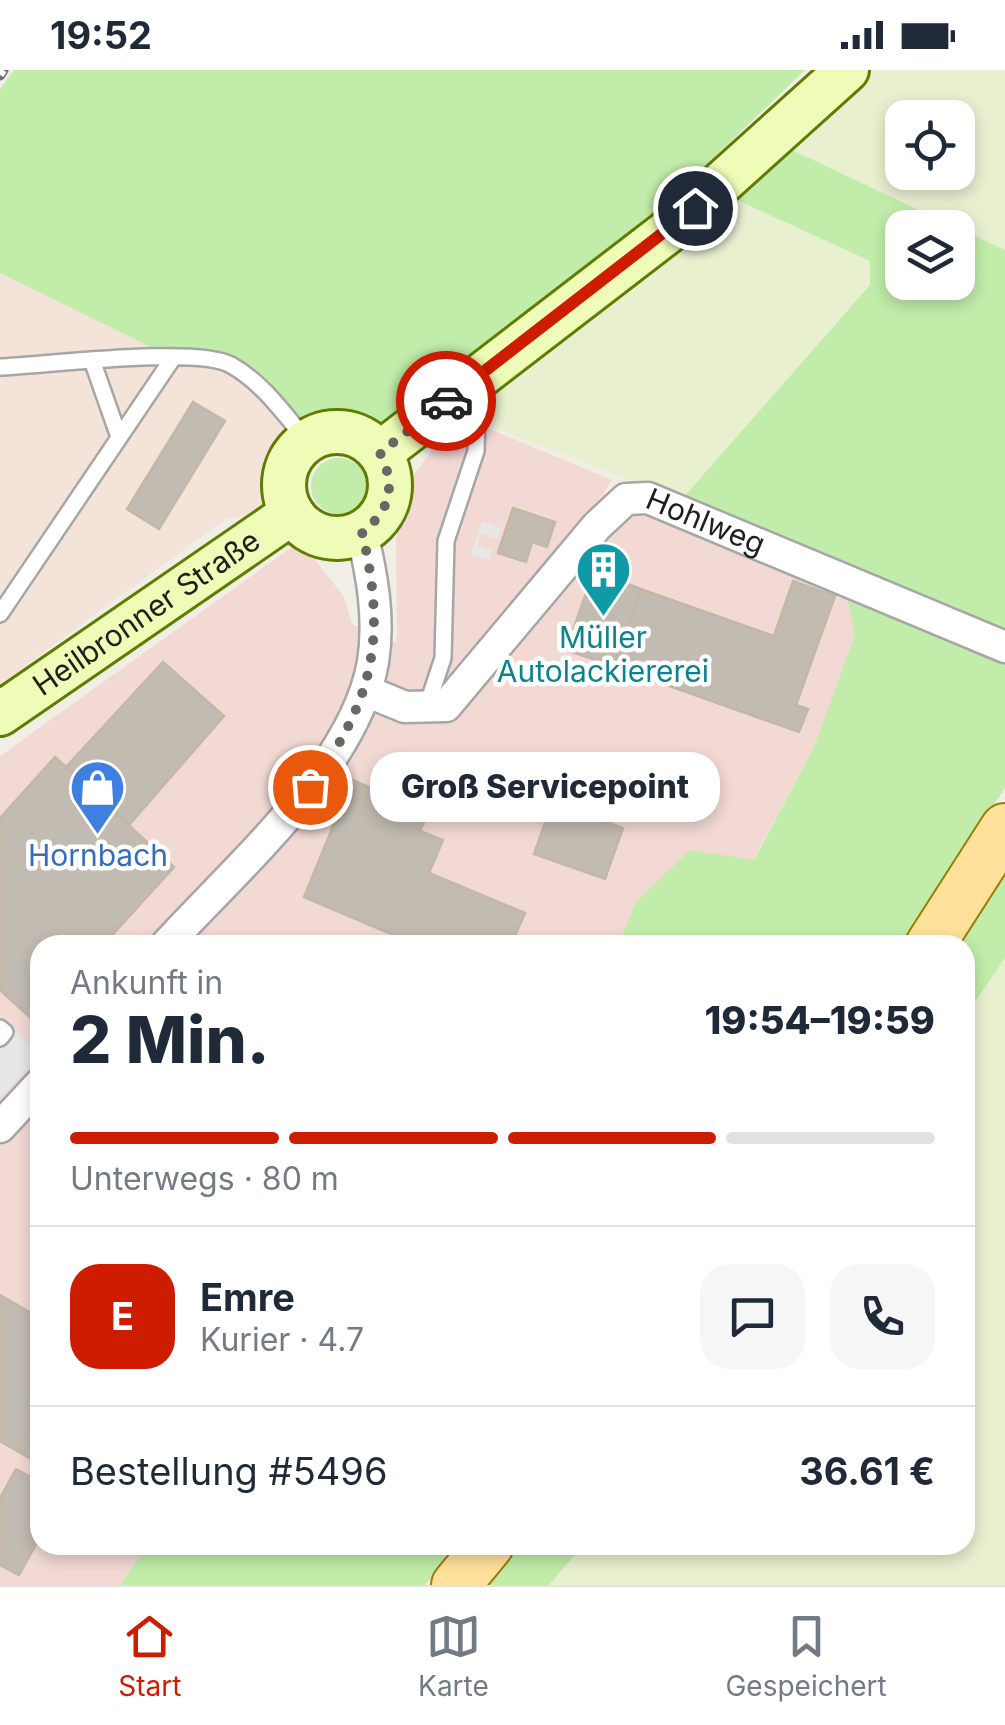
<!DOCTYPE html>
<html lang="de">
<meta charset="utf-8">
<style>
body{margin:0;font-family:Inter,sans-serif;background:#f6f6f7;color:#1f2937;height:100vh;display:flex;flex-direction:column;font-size:38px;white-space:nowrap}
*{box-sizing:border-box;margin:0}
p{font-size:32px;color:#747a83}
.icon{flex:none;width:55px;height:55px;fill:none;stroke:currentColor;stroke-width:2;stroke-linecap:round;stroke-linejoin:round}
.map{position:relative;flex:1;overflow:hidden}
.side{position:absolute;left:30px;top:865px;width:945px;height:620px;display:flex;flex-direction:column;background:#fff;border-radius:30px;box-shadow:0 5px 15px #0003}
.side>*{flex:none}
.buttons{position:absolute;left:885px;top:30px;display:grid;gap:20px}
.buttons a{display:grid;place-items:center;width:90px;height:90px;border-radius:20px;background:#fff;box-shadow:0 5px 15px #0003;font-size:50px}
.pin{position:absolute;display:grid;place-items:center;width:85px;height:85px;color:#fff;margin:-42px;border:5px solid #fff;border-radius:50%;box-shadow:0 2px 10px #0007}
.courier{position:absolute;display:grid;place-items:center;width:100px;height:100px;margin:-50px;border:8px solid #ce1c00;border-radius:50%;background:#fff;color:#222;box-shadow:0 2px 12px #0007}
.bubble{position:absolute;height:70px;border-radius:30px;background:#fff;box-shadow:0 5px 15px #0003;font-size:32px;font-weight:800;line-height:70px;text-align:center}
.overview em{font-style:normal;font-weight:800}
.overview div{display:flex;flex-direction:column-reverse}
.overview{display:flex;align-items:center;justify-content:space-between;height:170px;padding:0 40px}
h1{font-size:65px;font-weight:800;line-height:75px}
.bar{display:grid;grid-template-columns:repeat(4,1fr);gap:15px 10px;align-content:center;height:120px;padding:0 40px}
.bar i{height:12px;border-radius:8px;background:#e0e1e3}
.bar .current{background:#ce1c00}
.bar p{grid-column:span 4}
.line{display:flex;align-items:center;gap:25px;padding:0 40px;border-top:2px solid #e0e1e3}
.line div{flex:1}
.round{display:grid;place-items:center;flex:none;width:105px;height:105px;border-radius:30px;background:#f6f6f7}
.status{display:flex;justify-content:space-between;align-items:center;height:70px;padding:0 50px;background:#fff;direction:ltr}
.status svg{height:28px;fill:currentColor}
.dock{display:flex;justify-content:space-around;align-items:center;height:140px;border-top:2px solid #e0e1e3;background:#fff;font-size:28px;color:#747a83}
.dock a{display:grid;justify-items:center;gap:5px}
.dock .current{color:#ce1c00}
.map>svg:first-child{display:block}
</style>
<div class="status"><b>19:52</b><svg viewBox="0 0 49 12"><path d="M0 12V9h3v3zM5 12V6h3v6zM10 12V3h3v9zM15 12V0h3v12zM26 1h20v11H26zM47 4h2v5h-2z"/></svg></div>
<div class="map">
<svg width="1005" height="1515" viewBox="0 0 1005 1515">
<rect width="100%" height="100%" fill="#f0eee5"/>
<path fill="#f2d9d4" d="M458,346L612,410L603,424L856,527L855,565L813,679L753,790L636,832L618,875H40V1475H147L120,1515H0V686L292,477L312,486L344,527L352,554L397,573L396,470L412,407Z"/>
<path fill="#f3e3d8" d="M0,203L173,288L228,293L307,371L287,396L285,428L292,443L227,448L0,614Z"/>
<path fill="#e9f0d0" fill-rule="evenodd" d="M853,0H1005V180L792,80ZM902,48H958V102H902Z
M735,129L871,191L870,215L682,429L492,357L491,317Z
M1005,888V1515H549L583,1475H965V946Z"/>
<path fill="#c1eca9" d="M14,0H805L665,134L399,367C365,372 339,356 307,371L228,293L173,288L0,203V19Z
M792,80L957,158H902V212H958V158L1005,180V718L900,875H618L636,832L690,780L754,790L813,679L855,565L843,507L682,429L870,215V191L735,129Z
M311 416a28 28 0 1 1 56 0a28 28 0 1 1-56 0Z
M1005,806V888L965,946V875H960Z
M147,1475H460L425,1515H120Z
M518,1475H583L549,1515H487Z"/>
<path fill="#e7e7e7" d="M482,451L501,458L497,469L481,463L477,475L493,481L489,490L471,484Z
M0,946L40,985L0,1028Z"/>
<path fill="#c1bbb1" stroke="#c3b7a7" stroke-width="2.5" d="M193,332L225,351L159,459L127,439Z
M513,438L555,452L547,477L532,472L526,492L498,483Z
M594,501L641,519L613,596L566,580Z
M793,511L835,526L796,635L808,639L799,662L613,596L641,519L774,566Z
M163,592L224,646L129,755L66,697Z
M55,687L174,797L103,875H40V944L34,951L0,920V748Z
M352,710L428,742L420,761L443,770L429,803L525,843L511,875H417L304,827Z
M552,733L623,758L605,809L534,784Z
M0,1225L40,1248V1394L0,1371Z
M16,1399L40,1412V1467L19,1505L0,1495V1428Z"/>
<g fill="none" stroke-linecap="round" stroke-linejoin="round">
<defs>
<path id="lane" d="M93,293L119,367
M0,297C46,295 198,276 231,295C262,312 284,344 307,371
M0,544L173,288
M427,636L443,588L446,471L476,381L477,346L469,319
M0,958L5,962L0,968"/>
<g id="street">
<path id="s1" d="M366,621L405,637L446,636L597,456L626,429L648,428L1005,577"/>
<path d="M166,875C236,798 355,696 373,592C380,548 372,505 362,463"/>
<path d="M0,1057L40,1014"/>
</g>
<g id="secondary">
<circle cx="337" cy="415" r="53"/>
<path d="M380,383L666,163L847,0"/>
<path id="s2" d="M0,644L292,443"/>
</g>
<path id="primary" d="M930,875L1005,758
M456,1515L489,1475"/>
</defs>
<use href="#lane" stroke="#a6a6a6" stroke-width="20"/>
<use href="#street" stroke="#a6a6a6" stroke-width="35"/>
<use href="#secondary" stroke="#5e7c00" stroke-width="48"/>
<use href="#primary" stroke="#9a7c00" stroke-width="52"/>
<use href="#lane" stroke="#fff" stroke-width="15"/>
<use href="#street" stroke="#fff" stroke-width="30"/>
<use href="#secondary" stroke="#effcb7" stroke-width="42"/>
<use href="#primary" stroke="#ffe19b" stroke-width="48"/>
<defs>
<path id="rail" d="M0,5L3,0"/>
</defs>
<use href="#rail" stroke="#6d6d6d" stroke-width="11"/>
<use href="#rail" stroke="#fff" stroke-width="8" stroke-dasharray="22" stroke-linecap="butt"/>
</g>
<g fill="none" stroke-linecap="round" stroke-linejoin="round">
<path stroke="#686764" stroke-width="10" stroke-dasharray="0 18" d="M310,717C374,630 387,568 362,462C391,441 396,415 380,383L446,331"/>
<path stroke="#ce1c00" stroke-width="12" d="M446,331L695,138"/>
</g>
<defs>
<symbol id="building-pin" viewBox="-11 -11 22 30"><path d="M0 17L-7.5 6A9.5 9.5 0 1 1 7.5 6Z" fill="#0f9aa8" stroke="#fff"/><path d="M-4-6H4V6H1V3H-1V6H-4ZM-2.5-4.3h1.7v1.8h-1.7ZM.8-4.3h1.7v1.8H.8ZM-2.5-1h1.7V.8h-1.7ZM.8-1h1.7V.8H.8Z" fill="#fff"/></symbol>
<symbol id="shop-pin" viewBox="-11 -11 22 30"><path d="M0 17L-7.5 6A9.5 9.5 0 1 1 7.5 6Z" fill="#3f7fe0" stroke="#fff"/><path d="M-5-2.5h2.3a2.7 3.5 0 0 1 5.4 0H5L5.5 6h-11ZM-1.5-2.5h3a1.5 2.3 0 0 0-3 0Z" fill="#fff"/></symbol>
</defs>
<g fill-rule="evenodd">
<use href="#building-pin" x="572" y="468" width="63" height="86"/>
<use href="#shop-pin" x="66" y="686" width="63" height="86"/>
</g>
<g text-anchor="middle" stroke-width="9" stroke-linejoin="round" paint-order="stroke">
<g font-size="30" fill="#1f1f1f" stroke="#fff">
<text dy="10" stroke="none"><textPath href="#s1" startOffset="442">Hohlweg</textPath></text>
<text dy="10" stroke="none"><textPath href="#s2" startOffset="178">Heilbronner Straße</textPath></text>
</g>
<g font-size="30" fill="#0d838f" stroke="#fff">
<text x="603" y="578">Müller<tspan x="603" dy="34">Autolackiererei</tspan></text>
</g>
<g font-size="30" fill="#366cbe" stroke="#fff">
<text x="98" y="796">Hornbach</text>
</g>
</g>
</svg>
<div class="buttons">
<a><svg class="icon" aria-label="locate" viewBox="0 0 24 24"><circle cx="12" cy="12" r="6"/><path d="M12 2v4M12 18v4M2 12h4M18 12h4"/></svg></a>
<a><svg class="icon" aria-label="layers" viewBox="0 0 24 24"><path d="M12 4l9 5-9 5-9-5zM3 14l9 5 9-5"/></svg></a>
</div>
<div class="pin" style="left:310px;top:717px;background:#ea580c"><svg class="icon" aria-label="bag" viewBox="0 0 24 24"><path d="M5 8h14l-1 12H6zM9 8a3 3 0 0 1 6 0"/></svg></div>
<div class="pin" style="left:695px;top:138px;background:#1f2937"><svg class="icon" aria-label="home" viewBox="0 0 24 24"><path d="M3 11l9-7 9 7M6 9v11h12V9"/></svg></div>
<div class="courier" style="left:446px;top:331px"><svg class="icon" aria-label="car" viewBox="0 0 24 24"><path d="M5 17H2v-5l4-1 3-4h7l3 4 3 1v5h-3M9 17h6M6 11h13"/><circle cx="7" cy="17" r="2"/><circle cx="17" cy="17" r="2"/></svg></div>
<div class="bubble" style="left:370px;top:682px;width:350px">Groß Servicepoint</div>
<section class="side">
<div class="overview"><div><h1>2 Min.</h1><p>Ankunft in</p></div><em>19:54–19:59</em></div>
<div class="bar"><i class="current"></i><i class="current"></i><i class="current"></i><i></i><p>Unterwegs · 80 m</p></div>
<div class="line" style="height:180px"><b class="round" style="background:#ce1c00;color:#fff">E</b><div><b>Emre</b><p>Kurier · 4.7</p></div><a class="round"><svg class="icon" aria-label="chat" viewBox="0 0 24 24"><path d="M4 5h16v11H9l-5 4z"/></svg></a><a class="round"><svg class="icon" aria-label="phone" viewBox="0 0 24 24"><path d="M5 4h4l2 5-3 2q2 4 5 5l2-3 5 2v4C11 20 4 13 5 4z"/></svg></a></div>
<div class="line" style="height:130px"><div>Bestellung #5496</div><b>36.61 €</b></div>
</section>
</div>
<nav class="dock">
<a class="current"><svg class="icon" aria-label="home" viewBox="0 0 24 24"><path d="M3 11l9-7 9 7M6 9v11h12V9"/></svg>Start</a>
<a><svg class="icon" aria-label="map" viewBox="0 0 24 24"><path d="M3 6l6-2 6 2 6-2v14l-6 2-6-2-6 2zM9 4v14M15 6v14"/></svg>Karte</a>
<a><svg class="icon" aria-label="saved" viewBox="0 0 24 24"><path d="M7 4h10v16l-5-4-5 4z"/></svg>Gespeichert</a>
</nav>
